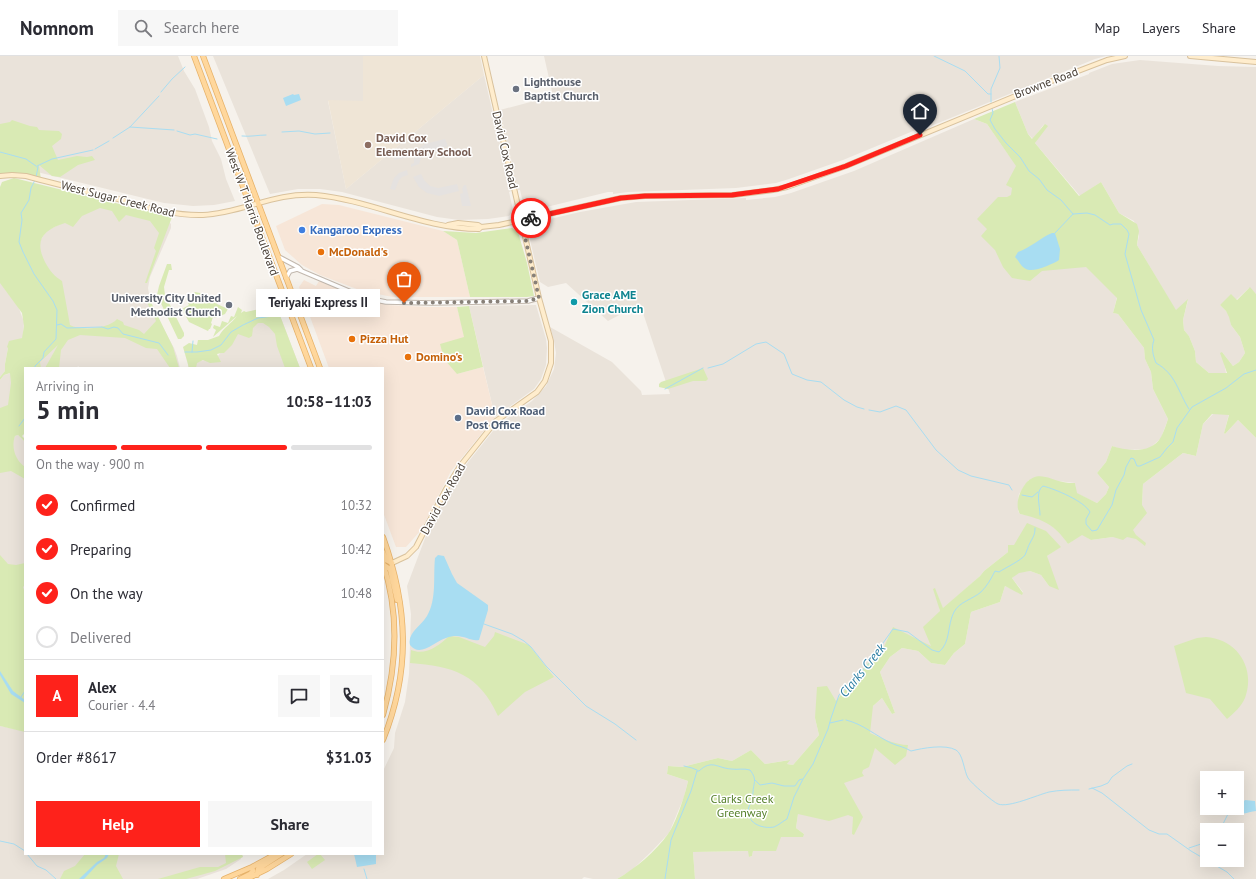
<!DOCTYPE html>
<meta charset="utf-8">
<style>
body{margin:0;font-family:"PT Sans",sans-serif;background:#f7f7f7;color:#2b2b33;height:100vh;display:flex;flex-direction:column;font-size:15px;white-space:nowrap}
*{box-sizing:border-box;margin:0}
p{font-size:13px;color:#7c7c81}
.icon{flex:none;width:22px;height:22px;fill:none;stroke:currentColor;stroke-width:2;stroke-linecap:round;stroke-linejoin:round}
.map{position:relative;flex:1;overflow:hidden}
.details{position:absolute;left:24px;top:311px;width:360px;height:488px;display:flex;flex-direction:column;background:#fff;border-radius:0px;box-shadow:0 4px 16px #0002}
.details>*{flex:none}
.controls{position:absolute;left:1200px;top:715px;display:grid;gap:8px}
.controls a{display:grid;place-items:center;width:44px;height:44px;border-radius:0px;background:#fff;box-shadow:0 4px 16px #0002;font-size:20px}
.pin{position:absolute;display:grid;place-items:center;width:34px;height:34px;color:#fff;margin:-41px -17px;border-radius:50% 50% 50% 0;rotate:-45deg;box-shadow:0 0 4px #0007}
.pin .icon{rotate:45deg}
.courier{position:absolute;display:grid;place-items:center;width:40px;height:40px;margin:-20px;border:3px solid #fe221b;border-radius:50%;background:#fff;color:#222;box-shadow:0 1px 5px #0007}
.bubble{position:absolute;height:28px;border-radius:0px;background:#fff;box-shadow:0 4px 16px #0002;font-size:13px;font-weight:700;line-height:28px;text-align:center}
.summary em{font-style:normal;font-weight:700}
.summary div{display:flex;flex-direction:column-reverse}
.summary{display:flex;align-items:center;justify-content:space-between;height:68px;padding:0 12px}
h1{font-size:26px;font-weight:700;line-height:30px}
.bar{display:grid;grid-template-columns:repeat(4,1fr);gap:6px 4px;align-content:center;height:48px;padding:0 12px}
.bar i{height:5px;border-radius:3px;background:#e1e1e2}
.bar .selected{background:#fe221b}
.bar p{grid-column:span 4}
.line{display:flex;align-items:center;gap:10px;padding:0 12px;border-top:1px solid #e1e1e2}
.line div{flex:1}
.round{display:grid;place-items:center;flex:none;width:42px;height:42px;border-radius:0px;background:#f7f7f7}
ol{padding:0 12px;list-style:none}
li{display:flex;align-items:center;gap:12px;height:44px}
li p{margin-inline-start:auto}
li .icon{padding:4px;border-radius:50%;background:#fe221b;color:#fff;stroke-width:4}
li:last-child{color:#7c7c81}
li i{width:22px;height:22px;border:2px solid #e1e1e2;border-radius:50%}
.action{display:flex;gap:8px;margin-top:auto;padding:8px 12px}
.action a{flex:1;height:46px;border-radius:0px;background:#fe221b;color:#fff;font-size:16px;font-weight:700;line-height:46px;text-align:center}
.action a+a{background:#f7f7f7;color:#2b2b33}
header{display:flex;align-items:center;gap:24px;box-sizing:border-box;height:56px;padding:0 20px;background:#fff;border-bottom:1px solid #e1e1e2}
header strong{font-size:19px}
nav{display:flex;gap:22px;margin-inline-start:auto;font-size:14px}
.search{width:280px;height:36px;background:#f7f7f7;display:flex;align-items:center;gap:10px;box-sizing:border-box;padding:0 14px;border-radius:0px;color:#7c7c81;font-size:15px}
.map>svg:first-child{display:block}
</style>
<header>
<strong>Nomnom</strong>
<div class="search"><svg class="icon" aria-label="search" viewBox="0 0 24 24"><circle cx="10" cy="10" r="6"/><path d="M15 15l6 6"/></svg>Search here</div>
<nav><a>Map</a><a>Layers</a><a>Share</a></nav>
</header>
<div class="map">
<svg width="1256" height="823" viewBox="0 0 1256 823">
<rect width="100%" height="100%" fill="#f6f2ec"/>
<path fill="#eae3da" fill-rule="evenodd" d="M0,0H178L184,15L195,33L209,71L212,85L221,103L226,123L235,145L214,149L193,150L164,147L37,116L0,96Z
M213,0H363V45H328L346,133L484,19L511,135L509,136L513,154L509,160L488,163L459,164L437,161L342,136L320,133H298L270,138Z
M544,0H1106L1095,3L931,70L930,68L843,104L789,123L776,127L736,132L628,136L613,138V136H608L530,155L524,151L520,134H518L500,54L553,40Z
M1140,4L1218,10L1256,11V238L1249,232L1236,244L1220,249L1226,255L1230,261L1231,269L1240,281L1245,297L1239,306L1233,310L1222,296L1226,317H1209L1196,306L1195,295L1189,280L1184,274L1183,264L1188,244L1176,255L1137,189L1139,180L1134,165L1119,157L1101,126L1080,140L1035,87L1044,68L1033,83L1028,78L1015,46L1089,18V17L1112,8Z
M974,63L987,68L1008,98L1132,181L1113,257L1118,258L1144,292L1145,303L1151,316L1153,333L1168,363L1161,382L1149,393L1123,394L1112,390L1106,406L1097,417L1109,431L1106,438L1097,447L1076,437L1075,427L1057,425L1029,424L1019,438L1018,444V455L1020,458L1036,461L1047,466L1063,480L1068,488L1082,478L1091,484L1113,481L1142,449L1143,428L1183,397L1196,400L1203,368L1213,358H1229L1224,377L1225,378L1238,364L1256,382V823H695L693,796L749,795V801L752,800L753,795L781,781L804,778L796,772L798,758L873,650L882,642L892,658L895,657L880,616L890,601L902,592L918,595L931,607L945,609L954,597L965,588L971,556L1000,546L1005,530L1022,538L1023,536L1012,522L1019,516L1030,515L1041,519L1049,530L1047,500L1060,491L1014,489L1008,496L984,515L980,520L943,553L935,533L940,555L931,591H884L882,590L877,598L866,609L836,646L815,662L819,679L793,709L787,708L789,704L765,708L751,694L732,705L718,702L682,711L668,710L667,718L688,725L684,741L669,777L652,795L632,814L617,823H593L584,821L582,823H268L284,814L307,798H383V715L394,692L395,677L405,646L409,618L411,558L407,530L427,477H428L451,431L461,415L493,375L502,366L532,345L546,330L554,313L556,297L554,285L550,271L612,306L641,335L642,339L670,338L640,248L608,265L566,227L548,231L540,226L530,184L529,173L533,167L580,156L636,146L746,142V144L775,141L791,137L854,115ZM1207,722H1237V752H1207ZM1207,774H1237V804H1207Z
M104,147L169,166L171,168V172L150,221L148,232L151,249L174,292L177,300L180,312H80L78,310L77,312H41L39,307L60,241L46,223L35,194L46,175Z
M0,216L5,224L4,232L18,250L24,266L23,281L8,292L5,308V315L0,321Z
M536,249L546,283L547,292L546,309L541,323L534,333L495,361L469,250Z
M279,257L300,312H188V308L217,301L243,271Z
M23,307L25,312L0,370V324L4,319L8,318Z
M18,379L25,386V619L0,523V417L15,380Z
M0,670L25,675V798H94L68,823H0Z
M101,798H240L241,801V803L226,813L197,823H101Z"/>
<path fill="#f7e6d8" d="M322,148L339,149L443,175L457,184L470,241H393L362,235L320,219L302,209L285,194L276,170Z
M304,224L316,230L319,225L359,241V242L387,249L428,251H457L465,281L457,318L483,311L495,361L451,415L421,474L406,491H396L383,456V312H329L299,231Z"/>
<path fill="#efe5d6" d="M363,0H480L484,19L346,133L328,44L363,45Z"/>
<path fill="#d9eab4" d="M1015,46L1028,78L1032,83L1045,68L1048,70L1035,87L1079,140L1101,126L1119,157L1137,168L1139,175L1137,189L1176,254L1188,243L1183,264L1184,274L1189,280L1195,295L1196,306L1209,317H1227L1220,297L1222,296L1233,310L1239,306L1245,297L1240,281L1231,269L1229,261L1226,255L1220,249L1231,238L1237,244L1250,231L1256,238V382L1238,364L1225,378L1224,377L1229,359L1212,358L1203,368L1196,400L1183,397L1143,428L1142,449L1147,457L1133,474L1136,479L1146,487L1145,490L1136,483L1127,481L1123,484L1113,481L1091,484L1082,479L1068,488C1055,469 1043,463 1020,458C1017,454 1017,446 1019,440C1020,436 1023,431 1026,427C1038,414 1049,423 1063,426C1067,427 1071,427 1075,427L1077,437L1097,447L1106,438L1109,431L1097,417L1106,406L1112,390C1127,395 1152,398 1161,381C1164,375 1166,369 1168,363L1153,333L1151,316L1145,303L1144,292L1118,258L1113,257L1117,242L1086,211L1042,215L1030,225L1012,222L1003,211L995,194L981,180L987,173L977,163L998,141H1007L1011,139L1012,132L1006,129L1016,110L987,68L974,63Z
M12,64L30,70L37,71L39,74L59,75L62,78L61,83L52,90L58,104L77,100L87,101L92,100L95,104L78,109L60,121L52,120L39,109L41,124L26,120H0V68L10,66Z
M14,122L172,161L147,227H145L156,195L154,192L159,177L150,165L126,159L119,166L112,155L100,152L82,160L73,171L65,167C43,174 34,184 45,206C50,215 54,220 62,225L70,269C80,275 109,273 117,263L123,266L124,269L139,274L144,278L156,265L146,244H150L173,291L179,312H170L157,293L146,292L125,282L80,279L68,284L61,294L59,312H45L58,289L40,306L41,312H25V377L22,380L25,383V386L18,379L15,380C11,391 15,404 25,411V423L11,415L0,417V352L8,349L11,327L10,317L4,319L0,324V321L5,315V308L8,292L7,291L9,285L22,282L24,270L22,257L0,227V131L2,126Z
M512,172L518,176L527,207L534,240L527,241H470L457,184L443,175L476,177Z
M167,208H171L172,214H169L164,231L165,239L184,277V280L181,283H178L157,239L159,230Z
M195,236L200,237L205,242L209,241L218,244L217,248L228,253L225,258L215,262L213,261L211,267L212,268L210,273H209L208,275L189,266L182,253L189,249L186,243L187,240Z
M276,249L300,312H285L277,290L275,278L269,271L263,267H258L253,272L252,280L249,282L238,278L232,289L224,297H221L217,298L221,306L210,307L203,304L197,307L196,312H189L183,291L189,287L197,289L198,284H208L219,280C223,272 232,267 237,260L213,281L216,274L213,272L214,269L220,271L222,265L228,267L231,260L234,261L238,251L242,254L241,257L244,255L246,256Z
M469,250L483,311L457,318L444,303L440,288L464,281L457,251Z
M703,312L708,323L706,325H693L668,333L659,331V328L661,326Z
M1027,467L1046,475L1061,491L1047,500L1059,534L1049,530L1041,519L1030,515L1019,517L1012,522L1023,537L1022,539L1005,530L1000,546L971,556L965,588L954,597L945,609L931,607L918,595L902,592L890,601L880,616L895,657L892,658L882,642L873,650L870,677C881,682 896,689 908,689L906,700L895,709L875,692L869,711L863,714L862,717L864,720L844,727L863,761L854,779L852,778L853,761L848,759L829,765L798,758L796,772L804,778L803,781H781L776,795H753L752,800L749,801L748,795L693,796L695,823H617C636,812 655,796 668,778C676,767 685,739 688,725L667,718L668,710L682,711L718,702L732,705L751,694L765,708L790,704L787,708L793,709L819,679L815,662L817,631L827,630L836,645L866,609L877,598L882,589L884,591L893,571L931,590L923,571L940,555L933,533L935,532L943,552L980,520L984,515L1008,496V489H1014Z
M0,499L8,508L16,509L25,507V529L23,531L25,537V676L0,670Z
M495,576L529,589L554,621L525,636L498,660C479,618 453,610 410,607L411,594C425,600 439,590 449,580L459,581L485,591L494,580Z
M1206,581C1237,583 1256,612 1245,642C1241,651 1234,657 1227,663L1210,643L1186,637L1174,590L1197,582Z
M85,798H119L116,810L123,823H60L64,815L75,810Z
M225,798H242L243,801L215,815L186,823H158L200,811H218L226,807Z
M318,798H320L325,804L312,813L307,806Z"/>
<path fill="#e5e2e0" d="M445,83L448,90L426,96L421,102L419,108L411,111V108L414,107V103L419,95L417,93L419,92L425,88Z
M406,93H412L410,101L394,104V102L396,98V96Z
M407,114L408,119L402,121L399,124L395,134L390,133L394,122L399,117Z
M421,118L424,124L430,130L438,132L457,128L459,135L439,140L427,137L419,131L413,121Z
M464,129H466L471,150H462L460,138L463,137L462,133Z"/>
<path fill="#a8ddf2" d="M293,38L294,39L299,38L301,44L286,50L283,42Z
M1052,177H1055L1060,193L1059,204C1053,208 1033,217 1026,213C1021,211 1019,205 1015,201L1018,196C1030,192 1040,182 1052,177Z
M438,499L444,500L452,518L457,527L488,549V554L479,584C469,586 462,576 446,582C434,586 420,602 410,589C407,577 421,570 427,560C437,543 433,521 435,502Z
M0,615L13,635L25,644V647L11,638L0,619Z
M1245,744L1255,745L1256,755C1251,755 1244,759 1239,757L1238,752Z
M106,798H109L107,802L97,809L84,823H79L97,806L104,802Z
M354,798H376V808L357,811Z"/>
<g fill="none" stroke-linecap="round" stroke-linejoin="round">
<path stroke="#a8ddf2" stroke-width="1" d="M934,0L965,15L988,38H991
M161,36L172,23L185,11
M991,46V33L1000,12L999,0
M992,52L993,57L990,64L995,73L1006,87L1020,101L1029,115L1039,123L1047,134L1061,144L1073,158
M130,71L174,74
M177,75L190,79L195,78L217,83
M282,76L299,75L315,78L330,77
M242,80C250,81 258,79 266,79
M113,82L130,71L159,40
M95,93L109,85
M0,96L26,103L36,110
M37,111V110L52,103L93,94
M36,121L38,111
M1055,177L1073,158L1087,157L1095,159L1110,169L1113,168H1121L1127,174L1129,178L1125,198L1141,254L1154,284C1151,292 1153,299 1156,307C1176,318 1178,336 1189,353
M57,269L61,268L67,272L102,271L108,273L114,271L118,272L123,278L159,287L168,299
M185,296H197L211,294L221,289L231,276L243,269L258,262L273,260
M192,296L193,285
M35,312V310L43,302L44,296L56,283L57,254L53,245L34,218L23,196L19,186L22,164L21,157L29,144L31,132L35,124
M708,312L723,308L756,288L766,286L784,298L792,318L807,324L821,326L844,344L857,351L864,353
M665,333L703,312
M869,354L880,356L896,350L906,354L936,394L958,414L971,420L1009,429L1012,434
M19,370L25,362
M1022,439L1032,441L1038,436
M1040,459C1040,450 1035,435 1043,430C1055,433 1084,445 1090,456L1086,463V468L1092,475L1097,474L1112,449L1116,434L1124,419L1126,411L1131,402L1134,403L1137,410H1140L1160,401L1167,392L1173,386L1177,372L1192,351L1226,332L1244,318L1256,314
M484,568L512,578L524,585L531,591L546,610L586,650L615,668L636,684
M21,641L25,635
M846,664C863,668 876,680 891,687C897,690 905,691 911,695C923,692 945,688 956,694C963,698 964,715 968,722C971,727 993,746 998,748C1009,752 1037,739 1049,736C1059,734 1069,734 1079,734
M830,667L843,664
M684,710L692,712L697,714
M697,715H699C712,703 717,712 731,713C738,714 743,712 750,714C758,724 753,727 753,737C752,739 753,741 752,743C751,747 748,751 748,755C748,768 763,773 774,771C779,769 783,765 787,763L794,741L803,723L813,708L828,673L831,662L839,639L877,599L883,587L893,573L908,576L932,594L939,596C951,586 947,569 954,556C959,546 973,543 981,536C987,530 991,523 995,515L999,516C1005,512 1022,504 1025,499C1027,495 1028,490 1030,487C1033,481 1035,479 1035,472
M755,724L760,729L772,727L784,730H795L799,724L802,723
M1092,732L1102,737L1149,774L1159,778H1167L1191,795L1227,816L1234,823
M1089,733L1101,730L1108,727L1112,721L1127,710L1132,708
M1237,745L1243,746
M1220,774L1231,752
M0,785L14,788L25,795
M1189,792L1207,786
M27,798L37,810L46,814L56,823
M364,813L367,823
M665,823L671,784L691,735L697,715"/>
<defs>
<path id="tertiary" d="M279,201L298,211L301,214
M286,222L290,215L297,213L356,238L366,242L386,246L432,247L528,245L539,242"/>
<path id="secondary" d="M1190,0L1256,6
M0,120L12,119L26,120C55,128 85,135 114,142C143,150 173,160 203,159C243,157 274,136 316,139C371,144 423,173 479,173L481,171L499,169L621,142L645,140L733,139L773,134L787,131L846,110L1052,25L1107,4L1125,0
M448,169L458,167L478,169L481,171
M392,507L407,500L416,491L446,433L460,410L496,365L537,336L545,325L551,307V285L539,242L484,0"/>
<path id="primary" d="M194,0L311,312
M203,0L320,312
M383,481C408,551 411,614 383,684
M383,496L386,504L392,507
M383,507C399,556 397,609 383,659
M384,509L390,513L397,544
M257,819L258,813L281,798
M224,823L252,811L276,798
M240,823L250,818L253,815L252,811
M247,823L267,813L291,798"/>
</defs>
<use href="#tertiary" stroke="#c2b8ae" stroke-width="5.5"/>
<use href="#secondary" stroke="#d9c29d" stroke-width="6"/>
<use href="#primary" stroke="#e7b269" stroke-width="6"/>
<use href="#tertiary" stroke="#fff" stroke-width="3.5"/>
<use href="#secondary" stroke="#ffedcd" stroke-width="4"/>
<use href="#primary" stroke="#ffd79c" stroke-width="4.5"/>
</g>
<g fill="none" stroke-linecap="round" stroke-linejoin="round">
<path stroke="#878078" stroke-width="4" stroke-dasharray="0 7.2" d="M404,247L528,245L539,242L521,164L531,162"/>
<path stroke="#fe221b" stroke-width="5" d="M531,162L621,142L645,140L732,139L778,133L846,110L920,79"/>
</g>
<g fill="#6b7280" stroke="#fff" stroke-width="1.5">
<circle cx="516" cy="33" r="4"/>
<circle cx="229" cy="249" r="4"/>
</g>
<circle fill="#8d6e63" stroke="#fff" stroke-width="1.5" cx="368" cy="89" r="4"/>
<circle fill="#3f7fe0" stroke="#fff" stroke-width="1.5" cx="302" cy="174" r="4"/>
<g fill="#e8710a" stroke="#fff" stroke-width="1.5">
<circle cx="321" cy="196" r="4"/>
<circle cx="352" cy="283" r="4"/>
<circle cx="408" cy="301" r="4"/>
</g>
<circle fill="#0f9aa8" stroke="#fff" stroke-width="1.5" cx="574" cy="246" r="4"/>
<circle fill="#5c6f8a" stroke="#fff" stroke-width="1.5" cx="458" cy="362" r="4"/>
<g text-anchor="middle" stroke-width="3" stroke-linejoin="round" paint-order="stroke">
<g font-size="12" font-weight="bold" fill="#5b616d" stroke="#fff" text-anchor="start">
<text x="524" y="30">Lighthouse<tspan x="524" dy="14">Baptist Church</tspan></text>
<text x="221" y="246" text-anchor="end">University City United<tspan x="221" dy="14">Methodist Church</tspan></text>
</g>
<g font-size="12" fill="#4b4239" stroke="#fff">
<text transform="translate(1046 27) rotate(-21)" y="4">Browne Road</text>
<text transform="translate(505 94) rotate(77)" y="4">David Cox Road</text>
<text transform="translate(118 143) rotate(14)" y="4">West Sugar Creek Road</text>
<text transform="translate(252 156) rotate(70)" y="4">West W T Harris Boulevard</text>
<text transform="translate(443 443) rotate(-61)" y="4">David Cox Road</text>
</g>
<g font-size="12" font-weight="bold" fill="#785e54" stroke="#fff" text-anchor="start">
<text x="376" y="86">David Cox<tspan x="376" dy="14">Elementary School</tspan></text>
</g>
<g font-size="12" font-weight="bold" fill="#366cbe" stroke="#fff" text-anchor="start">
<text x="310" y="178">Kangaroo Express</text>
</g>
<g font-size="12" font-weight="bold" fill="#c56008" stroke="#fff" text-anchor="start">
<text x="329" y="200">McDonald's</text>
<text x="360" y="287">Pizza Hut</text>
<text x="416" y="305">Domino's</text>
</g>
<g font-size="12" font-weight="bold" fill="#0d838f" stroke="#fff" text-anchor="start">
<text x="582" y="243">Grace AME<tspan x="582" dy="14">Zion Church</tspan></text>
</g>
<g font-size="12" font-weight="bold" fill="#4e5e75" stroke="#fff" text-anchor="start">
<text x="466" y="359">David Cox Road<tspan x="466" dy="14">Post Office</tspan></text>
</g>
<g font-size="12" fill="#547f29" stroke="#fff">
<text x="742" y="747">Clarks Creek<tspan x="742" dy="14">Greenway</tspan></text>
</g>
<g font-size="13" font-style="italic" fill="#2a7da2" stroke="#fff">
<text transform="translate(862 614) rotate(-51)" y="5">Clarks Creek</text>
</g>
</g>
</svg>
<div class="controls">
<a>+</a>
<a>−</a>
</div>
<div class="pin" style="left:404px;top:247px;background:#ea580c"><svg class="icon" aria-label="bag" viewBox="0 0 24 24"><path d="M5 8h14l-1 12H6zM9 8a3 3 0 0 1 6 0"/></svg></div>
<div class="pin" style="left:920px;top:79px;background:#1f2937"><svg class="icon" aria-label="home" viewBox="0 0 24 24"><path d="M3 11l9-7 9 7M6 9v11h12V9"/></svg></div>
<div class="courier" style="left:531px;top:162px"><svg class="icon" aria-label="bike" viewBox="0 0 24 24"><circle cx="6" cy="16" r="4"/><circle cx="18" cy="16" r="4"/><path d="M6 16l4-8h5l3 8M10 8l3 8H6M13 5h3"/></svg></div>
<div class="bubble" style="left:256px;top:233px;width:124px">Teriyaki Express II</div>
<section class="details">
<div class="summary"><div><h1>5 min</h1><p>Arriving in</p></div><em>10:58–11:03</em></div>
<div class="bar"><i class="selected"></i><i class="selected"></i><i class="selected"></i><i></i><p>On the way · 900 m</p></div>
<ol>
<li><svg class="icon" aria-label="check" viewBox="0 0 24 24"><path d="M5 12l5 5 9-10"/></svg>Confirmed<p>10:32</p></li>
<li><svg class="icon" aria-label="check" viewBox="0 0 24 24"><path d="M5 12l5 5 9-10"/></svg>Preparing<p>10:42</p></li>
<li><svg class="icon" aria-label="check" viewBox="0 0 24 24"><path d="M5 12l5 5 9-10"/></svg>On the way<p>10:48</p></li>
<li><i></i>Delivered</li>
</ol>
<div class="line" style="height:72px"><b class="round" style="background:#fe221b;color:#fff">A</b><div><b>Alex</b><p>Courier · 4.4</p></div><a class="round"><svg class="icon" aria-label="chat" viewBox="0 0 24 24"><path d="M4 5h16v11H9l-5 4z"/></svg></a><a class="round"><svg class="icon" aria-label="phone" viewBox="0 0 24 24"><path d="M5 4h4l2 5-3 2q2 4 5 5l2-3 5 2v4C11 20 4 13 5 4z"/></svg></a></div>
<div class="line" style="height:52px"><div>Order #8617</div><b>$31.03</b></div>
<div class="action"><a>Help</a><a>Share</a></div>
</section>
</div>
